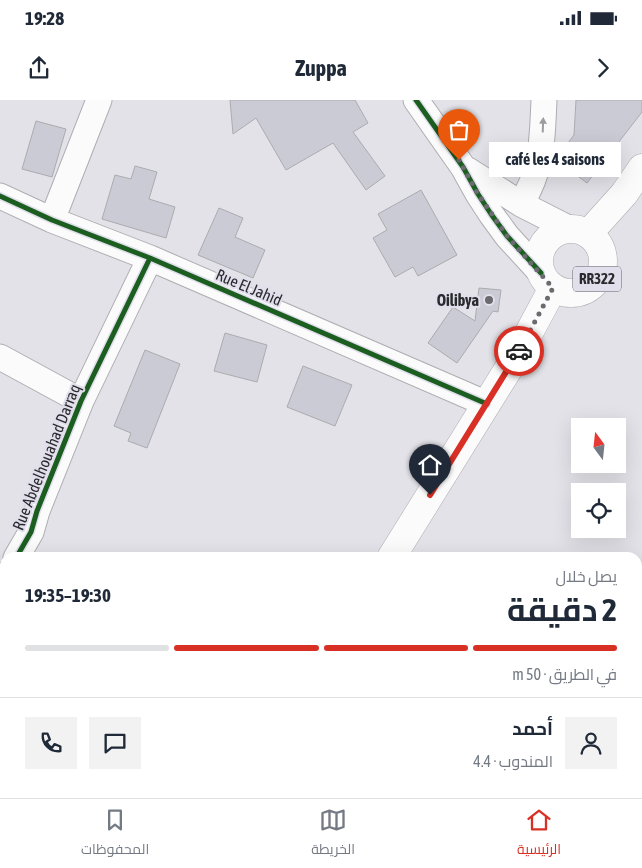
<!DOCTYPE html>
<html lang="ar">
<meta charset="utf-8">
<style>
body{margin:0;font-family:"Asap Condensed",Cairo,sans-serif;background:#f2f2f3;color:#1f2937;direction:rtl;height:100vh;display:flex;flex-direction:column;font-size:19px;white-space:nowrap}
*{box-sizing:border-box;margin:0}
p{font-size:16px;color:#747a83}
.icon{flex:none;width:28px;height:28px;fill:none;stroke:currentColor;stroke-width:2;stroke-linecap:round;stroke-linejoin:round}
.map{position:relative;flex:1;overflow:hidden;direction:ltr}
.side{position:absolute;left:0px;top:452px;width:642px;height:246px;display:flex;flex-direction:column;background:#fff;border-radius:15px 15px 0 0;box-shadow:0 5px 20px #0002;direction:rtl}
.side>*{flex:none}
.needle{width:32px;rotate:345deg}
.controls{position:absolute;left:571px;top:318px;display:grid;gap:10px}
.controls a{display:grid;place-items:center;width:55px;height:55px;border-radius:0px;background:#fff;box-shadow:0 5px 20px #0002;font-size:25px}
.pin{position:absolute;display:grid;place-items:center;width:42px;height:42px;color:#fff;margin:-51px -21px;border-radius:50% 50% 50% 0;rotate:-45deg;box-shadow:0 0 5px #0007}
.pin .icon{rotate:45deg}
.courier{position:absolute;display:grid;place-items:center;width:50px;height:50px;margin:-25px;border:4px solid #d93025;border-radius:50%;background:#fff;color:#222;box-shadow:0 1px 6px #0007}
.bubble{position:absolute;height:35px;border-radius:0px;background:#fff;box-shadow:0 5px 20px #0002;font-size:16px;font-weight:700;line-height:35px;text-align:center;direction:rtl}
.summary em{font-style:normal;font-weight:700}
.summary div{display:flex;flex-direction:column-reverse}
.summary{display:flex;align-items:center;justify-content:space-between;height:85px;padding:0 25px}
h1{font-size:32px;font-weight:700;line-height:38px}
.bar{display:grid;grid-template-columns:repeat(4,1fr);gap:8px 5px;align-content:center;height:60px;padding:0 25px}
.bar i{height:6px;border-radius:4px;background:#e0e1e3}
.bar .selected{background:#d93025}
.bar p{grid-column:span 4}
.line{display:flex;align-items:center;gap:12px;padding:0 25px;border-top:1px solid #e0e1e3}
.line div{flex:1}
.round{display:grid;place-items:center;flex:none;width:52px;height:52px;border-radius:0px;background:#f2f2f3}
.status{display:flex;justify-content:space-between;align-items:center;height:35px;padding:0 25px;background:#fff;direction:ltr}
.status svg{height:14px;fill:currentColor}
header{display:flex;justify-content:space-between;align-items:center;height:65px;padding:0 25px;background:#fff;font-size:22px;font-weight:700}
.dock{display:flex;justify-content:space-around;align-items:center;height:70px;border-top:1px solid #e0e1e3;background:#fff;font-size:14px;color:#747a83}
.dock a{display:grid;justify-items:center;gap:2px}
.dock .selected{color:#d93025}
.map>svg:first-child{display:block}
</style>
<div class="status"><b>19:28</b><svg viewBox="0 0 49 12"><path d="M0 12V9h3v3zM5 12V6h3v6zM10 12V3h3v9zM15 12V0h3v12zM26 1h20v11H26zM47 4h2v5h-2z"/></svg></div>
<header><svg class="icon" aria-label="forward" viewBox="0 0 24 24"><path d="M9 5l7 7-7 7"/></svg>Zuppa<svg class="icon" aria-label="share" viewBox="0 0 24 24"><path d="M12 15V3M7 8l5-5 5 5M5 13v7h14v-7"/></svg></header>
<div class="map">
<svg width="642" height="698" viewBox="0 0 642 698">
<rect width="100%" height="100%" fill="#e2e2e8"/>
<path fill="#cbcbd6" stroke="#ababaf" d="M230,0H355L368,23L353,32L385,76L366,90L333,43L286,70L256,18L233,34Z
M576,0H642V12L587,83L567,68L568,43L574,35Z
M36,21L66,29L52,77L22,69Z
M135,66L157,72L149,99L175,107L166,138L102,119L115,75L131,79Z
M421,90L457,155L418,176L413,167L395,177L373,138L387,130L378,114Z
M219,108L243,118L235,137L265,150L253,178L198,155Z
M479,188L501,190L498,212L493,211L457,263L428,243L453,207L475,221Z
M225,233L267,245L257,282L214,271Z
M145,250L180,264L147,348L128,341L131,333L114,326Z
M303,266L352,285L335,326L287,307Z"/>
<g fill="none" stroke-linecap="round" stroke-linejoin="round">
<defs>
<path id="minor" d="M416,0L463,67L478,94L491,114L507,136L541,173
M468,70L521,104L570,129
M0,96L52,120L150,158L487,304
M521,104C543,68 542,41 544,0
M52,120L99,0
M0,257L81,301
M16,458L31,432L37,411L81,301L150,158
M0,479L5,475
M0,644H5"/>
<path id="major" d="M539 161a32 32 0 1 1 64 0a32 32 0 1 1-64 0Z
M588,134L624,94L642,68
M391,458L517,255L553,188
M239,698L242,694"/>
</defs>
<use href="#minor" stroke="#aeaeb2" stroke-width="27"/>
<use href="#major" stroke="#aeaeb2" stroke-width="29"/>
<use href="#minor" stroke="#fbfbfc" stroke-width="25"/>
<use href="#major" stroke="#fbfbfc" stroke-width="28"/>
<path stroke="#c1c1c3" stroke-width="4" stroke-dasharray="2.5 5" stroke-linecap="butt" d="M638,547L642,540
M638,561L642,553
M638,592L642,585
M552,698L554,694
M571,698L574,694"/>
<defs>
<path id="cycleway" d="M416,0L463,67L478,94L491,114L507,136L541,173
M0,96L52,120L150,158L487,304
M16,458L31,432L37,411L81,301L150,158"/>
</defs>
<use href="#cycleway" stroke="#e0dfeb" stroke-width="8"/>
<use href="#cycleway" stroke="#1b5e20" stroke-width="5"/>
</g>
<defs><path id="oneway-solid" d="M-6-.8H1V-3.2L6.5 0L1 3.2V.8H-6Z" transform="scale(1.25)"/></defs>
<use fill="#9d9d9f" href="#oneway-solid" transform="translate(543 25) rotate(-88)"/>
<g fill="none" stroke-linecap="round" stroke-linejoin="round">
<path stroke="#6a6a6f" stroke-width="5" stroke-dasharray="0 9" d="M459,60L478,94L507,136L553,188L519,251"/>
<path stroke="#d93025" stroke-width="6" d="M430,395L519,251"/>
</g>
<circle fill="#6a6a6f" stroke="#e0dfeb" stroke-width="2" cx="489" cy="200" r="5"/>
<g text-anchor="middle" stroke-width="4" stroke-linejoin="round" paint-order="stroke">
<rect fill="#e0dfeb" stroke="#616067" stroke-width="1" x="573" y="166.5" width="48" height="25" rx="4"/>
<g font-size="15" font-weight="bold" fill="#2a2a2e">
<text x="597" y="184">RR322</text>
</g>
<g font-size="16" fill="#2a2a2e" stroke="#e0dfeb">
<text transform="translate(249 187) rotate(23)" y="6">Rue El Jahid</text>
<text transform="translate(46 357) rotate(-68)" y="6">Rue Abdelhouahad Darraq</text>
</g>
<g font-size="16" font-weight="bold" fill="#2a2a2e" stroke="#e0dfeb" text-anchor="end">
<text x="479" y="206">Oilibya</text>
</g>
</g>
</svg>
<div class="controls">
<a><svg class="needle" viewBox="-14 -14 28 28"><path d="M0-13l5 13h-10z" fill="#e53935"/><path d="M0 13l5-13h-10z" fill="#747a83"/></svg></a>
<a><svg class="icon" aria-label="locate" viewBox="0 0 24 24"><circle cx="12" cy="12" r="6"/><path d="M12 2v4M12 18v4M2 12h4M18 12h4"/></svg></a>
</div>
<div class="pin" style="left:459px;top:60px;background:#ea580c"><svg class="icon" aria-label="bag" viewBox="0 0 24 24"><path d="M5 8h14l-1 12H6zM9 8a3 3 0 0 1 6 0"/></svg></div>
<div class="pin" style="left:430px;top:395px;background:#1f2937"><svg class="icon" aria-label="home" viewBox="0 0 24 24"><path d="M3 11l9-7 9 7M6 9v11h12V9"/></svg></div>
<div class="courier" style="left:519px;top:251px"><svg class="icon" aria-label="car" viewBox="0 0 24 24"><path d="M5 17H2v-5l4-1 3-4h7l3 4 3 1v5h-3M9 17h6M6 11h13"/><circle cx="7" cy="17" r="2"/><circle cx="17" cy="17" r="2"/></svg></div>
<div class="bubble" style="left:489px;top:42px;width:132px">café les 4 saisons</div>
<section class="side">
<div class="summary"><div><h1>2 دقيقة</h1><p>يصل خلال</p></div><em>19:30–19:35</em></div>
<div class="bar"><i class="selected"></i><i class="selected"></i><i class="selected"></i><i></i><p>في الطريق · 50 m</p></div>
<div class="line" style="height:90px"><a class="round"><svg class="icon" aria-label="person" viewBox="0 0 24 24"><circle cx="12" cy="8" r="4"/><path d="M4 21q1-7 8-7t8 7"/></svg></a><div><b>أحمد</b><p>المندوب · 4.4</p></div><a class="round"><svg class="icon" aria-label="chat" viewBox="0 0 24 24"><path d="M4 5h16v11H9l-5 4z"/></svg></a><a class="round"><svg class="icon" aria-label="phone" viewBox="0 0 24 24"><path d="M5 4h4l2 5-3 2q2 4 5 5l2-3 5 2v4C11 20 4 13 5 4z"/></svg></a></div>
</section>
</div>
<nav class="dock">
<a class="selected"><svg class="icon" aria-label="home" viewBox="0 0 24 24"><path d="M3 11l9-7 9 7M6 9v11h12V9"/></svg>الرئيسية</a>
<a><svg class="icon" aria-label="map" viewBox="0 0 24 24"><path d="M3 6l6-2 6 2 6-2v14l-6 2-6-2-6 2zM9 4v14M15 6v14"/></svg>الخريطة</a>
<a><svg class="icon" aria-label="saved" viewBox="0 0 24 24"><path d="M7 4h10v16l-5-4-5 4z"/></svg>المحفوظات</a>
</nav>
